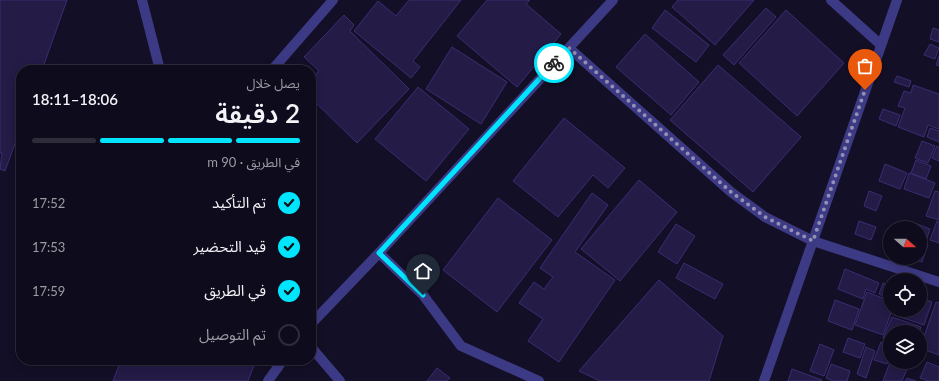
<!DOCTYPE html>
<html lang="ar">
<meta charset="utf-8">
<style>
body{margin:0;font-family:Lato,"Noto Sans Arabic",sans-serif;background:#1c1929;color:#f1f3f6;direction:rtl;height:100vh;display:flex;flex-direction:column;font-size:15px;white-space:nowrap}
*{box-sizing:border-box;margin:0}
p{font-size:13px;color:#9b9ba3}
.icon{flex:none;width:22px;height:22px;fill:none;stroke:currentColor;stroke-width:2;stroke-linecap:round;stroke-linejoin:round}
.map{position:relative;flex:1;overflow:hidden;direction:ltr}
.sheet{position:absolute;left:16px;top:65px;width:300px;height:300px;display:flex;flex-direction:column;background:#0e0b1c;border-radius:16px;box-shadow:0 2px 10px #0003,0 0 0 1px #2e2b3b;direction:rtl}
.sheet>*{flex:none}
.needle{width:26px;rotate:111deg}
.fabs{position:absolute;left:883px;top:221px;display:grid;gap:8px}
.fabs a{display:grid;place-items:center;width:44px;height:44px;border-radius:50%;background:#0e0b1c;box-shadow:0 2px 10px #0003,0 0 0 1px #2e2b3b;font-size:20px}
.pin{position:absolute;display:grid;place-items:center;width:34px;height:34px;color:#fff;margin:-41px -17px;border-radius:50% 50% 50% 0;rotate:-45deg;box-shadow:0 0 4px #0007}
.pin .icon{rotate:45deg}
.courier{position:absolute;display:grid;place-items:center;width:40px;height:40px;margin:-20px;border:3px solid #00e5ff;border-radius:50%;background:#fff;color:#222;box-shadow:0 1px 5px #0007}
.headline em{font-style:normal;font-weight:600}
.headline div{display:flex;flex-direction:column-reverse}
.headline{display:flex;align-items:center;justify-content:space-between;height:68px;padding:0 16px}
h1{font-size:26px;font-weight:600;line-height:30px}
.bar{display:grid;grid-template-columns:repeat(4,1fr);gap:6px 4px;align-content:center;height:48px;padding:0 16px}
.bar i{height:5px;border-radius:3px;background:#2e2b3b}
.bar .current{background:#00e5ff}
.bar p{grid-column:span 4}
ol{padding:0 16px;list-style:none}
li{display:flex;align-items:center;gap:12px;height:44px}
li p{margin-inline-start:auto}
li .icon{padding:4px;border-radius:50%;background:#00e5ff;color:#111;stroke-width:4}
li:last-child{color:#9b9ba3}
li i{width:22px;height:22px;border:2px solid #2e2b3b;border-radius:50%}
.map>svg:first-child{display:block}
</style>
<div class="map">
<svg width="939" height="381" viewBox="0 0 939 381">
<rect width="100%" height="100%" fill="#130f26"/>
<path fill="#241b47" stroke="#3b2d73" d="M0,0H67L42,70H21V127L5,171L0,169L2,153H0Z
M409,0H461L413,61L420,67L411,78L354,31L378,1L396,16Z
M487,0H530L526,4L561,34L517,87L457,36Z
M678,0H754L715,45L672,7Z
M766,8L776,17L734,65L723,55Z
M665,10L709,45L696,62L652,28Z
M786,10L844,63L797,116L739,63Z
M344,15L354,25L350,31L409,89L357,143L311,98V79L319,71L304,57Z
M933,28L939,30V42L930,39Z
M645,34L699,82L671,115L616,67Z
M930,44L939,48L935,59L924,55Z
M452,47L507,82L481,124L426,89Z
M939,56V66L936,65Z
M59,64L77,70H57Z
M101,65L116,70H100Z
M718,65L801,137L753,192L670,120Z
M897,76L911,81L909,87L894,82Z
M913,85L939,94V129L928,125L924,137L898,127L905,108L898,106L904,91L911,93Z
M418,87L469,129L426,181L375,139Z
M883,109L900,115L896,126L879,119Z
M564,118L625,168L608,188L593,175L558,217L513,181Z
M930,128L939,131V142L927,137Z
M922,141L935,146L928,163L915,158Z
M937,146L939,147V161L932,158Z
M916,160L931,166L926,179L911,173Z
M885,164L907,173L900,189L879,181Z
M909,173L935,183L929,198L904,189Z
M639,180L677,212L620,281L581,249Z
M869,191L882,196L876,211L864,206Z
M935,191L939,192V220L926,216Z
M592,193L608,205L575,252L615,280L559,362L528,341L543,319L519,303L534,282L544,289L553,277L540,268Z
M498,198L552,240L497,312L443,270Z
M859,221L876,227L871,240L855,234Z
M937,221L939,222V243L930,240Z
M912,222L930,229L925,244L928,245L922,262L911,258H920V228H909Z
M676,224L695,236L677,264L658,252Z
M684,263L723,284L715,299L676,278Z
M845,269L879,283L875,293L866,289L863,299L838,289Z
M659,280L723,336L709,381H600L579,371Z
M883,283L890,286V299L879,294Z
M867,292L890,301V310H892L883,335L855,325Z
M920,298L932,302L924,325L894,315L896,310H920Z
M835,300L859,309L852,330L828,321Z
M936,302L939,303V355L920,348Z
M892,317L921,327L919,332H890V341L883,338Z
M848,338L865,344L860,358L843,352Z
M881,342L890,345V357L887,364L874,360Z
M820,344L834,350L824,376L810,371Z
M866,347L875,351L866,378L857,374Z
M121,360H256L248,381H113Z
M890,362H910L902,381H883Z
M927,362L939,367V381H928L920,378Z
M831,364L850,371L847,381H833L826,378Z
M437,368L450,378L447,381H427Z
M792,369L822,380L821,381H788Z
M907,378L916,381H905Z"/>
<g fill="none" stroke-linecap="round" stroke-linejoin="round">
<path stroke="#3d3a85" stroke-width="10" d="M142,0L160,70
M831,0L881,45
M569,48L731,192L765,217L813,241
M272,70L333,0
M379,253L423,295L461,346L539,381
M311,324L379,253L613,0
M311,347L340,381
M268,381L283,360"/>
<path stroke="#3d3a85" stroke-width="10" d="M813,241L939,282
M764,381L897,0"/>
</g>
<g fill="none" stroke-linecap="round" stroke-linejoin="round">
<path stroke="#948fb3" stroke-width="4" stroke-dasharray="0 7.2" d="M554,63L569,48L731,192L765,217L813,241L865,90"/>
<path stroke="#00e5ff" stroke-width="5" d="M423,295L379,253L554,63"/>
</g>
</svg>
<div class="fabs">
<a><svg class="needle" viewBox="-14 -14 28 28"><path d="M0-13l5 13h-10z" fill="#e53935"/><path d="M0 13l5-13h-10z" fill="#9b9ba3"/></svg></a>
<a><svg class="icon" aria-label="locate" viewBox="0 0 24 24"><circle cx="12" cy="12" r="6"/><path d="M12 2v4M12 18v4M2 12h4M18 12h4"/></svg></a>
<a><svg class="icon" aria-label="layers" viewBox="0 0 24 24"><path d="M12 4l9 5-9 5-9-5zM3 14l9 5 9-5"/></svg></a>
</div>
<div class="pin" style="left:865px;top:90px;background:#ea580c"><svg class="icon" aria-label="bag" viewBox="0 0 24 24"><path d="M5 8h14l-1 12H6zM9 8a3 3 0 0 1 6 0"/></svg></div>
<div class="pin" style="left:423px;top:295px;background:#1f2937"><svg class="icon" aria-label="home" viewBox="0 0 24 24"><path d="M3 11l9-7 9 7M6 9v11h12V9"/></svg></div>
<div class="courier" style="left:554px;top:63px"><svg class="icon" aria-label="bike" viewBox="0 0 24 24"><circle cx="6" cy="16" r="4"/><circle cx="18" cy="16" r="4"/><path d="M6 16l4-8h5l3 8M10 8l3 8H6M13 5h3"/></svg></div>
<section class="sheet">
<div class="headline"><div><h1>2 دقيقة</h1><p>يصل خلال</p></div><em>18:06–18:11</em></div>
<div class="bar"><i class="current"></i><i class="current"></i><i class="current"></i><i></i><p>في الطريق · 90 m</p></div>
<ol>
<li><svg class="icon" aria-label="check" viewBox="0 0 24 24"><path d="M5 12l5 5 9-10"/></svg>تم التأكيد<p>17:52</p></li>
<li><svg class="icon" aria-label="check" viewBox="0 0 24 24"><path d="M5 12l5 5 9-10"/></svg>قيد التحضير<p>17:53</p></li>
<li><svg class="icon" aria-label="check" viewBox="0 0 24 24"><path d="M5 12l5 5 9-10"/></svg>في الطريق<p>17:59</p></li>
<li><i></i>تم التوصيل</li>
</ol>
</section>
</div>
